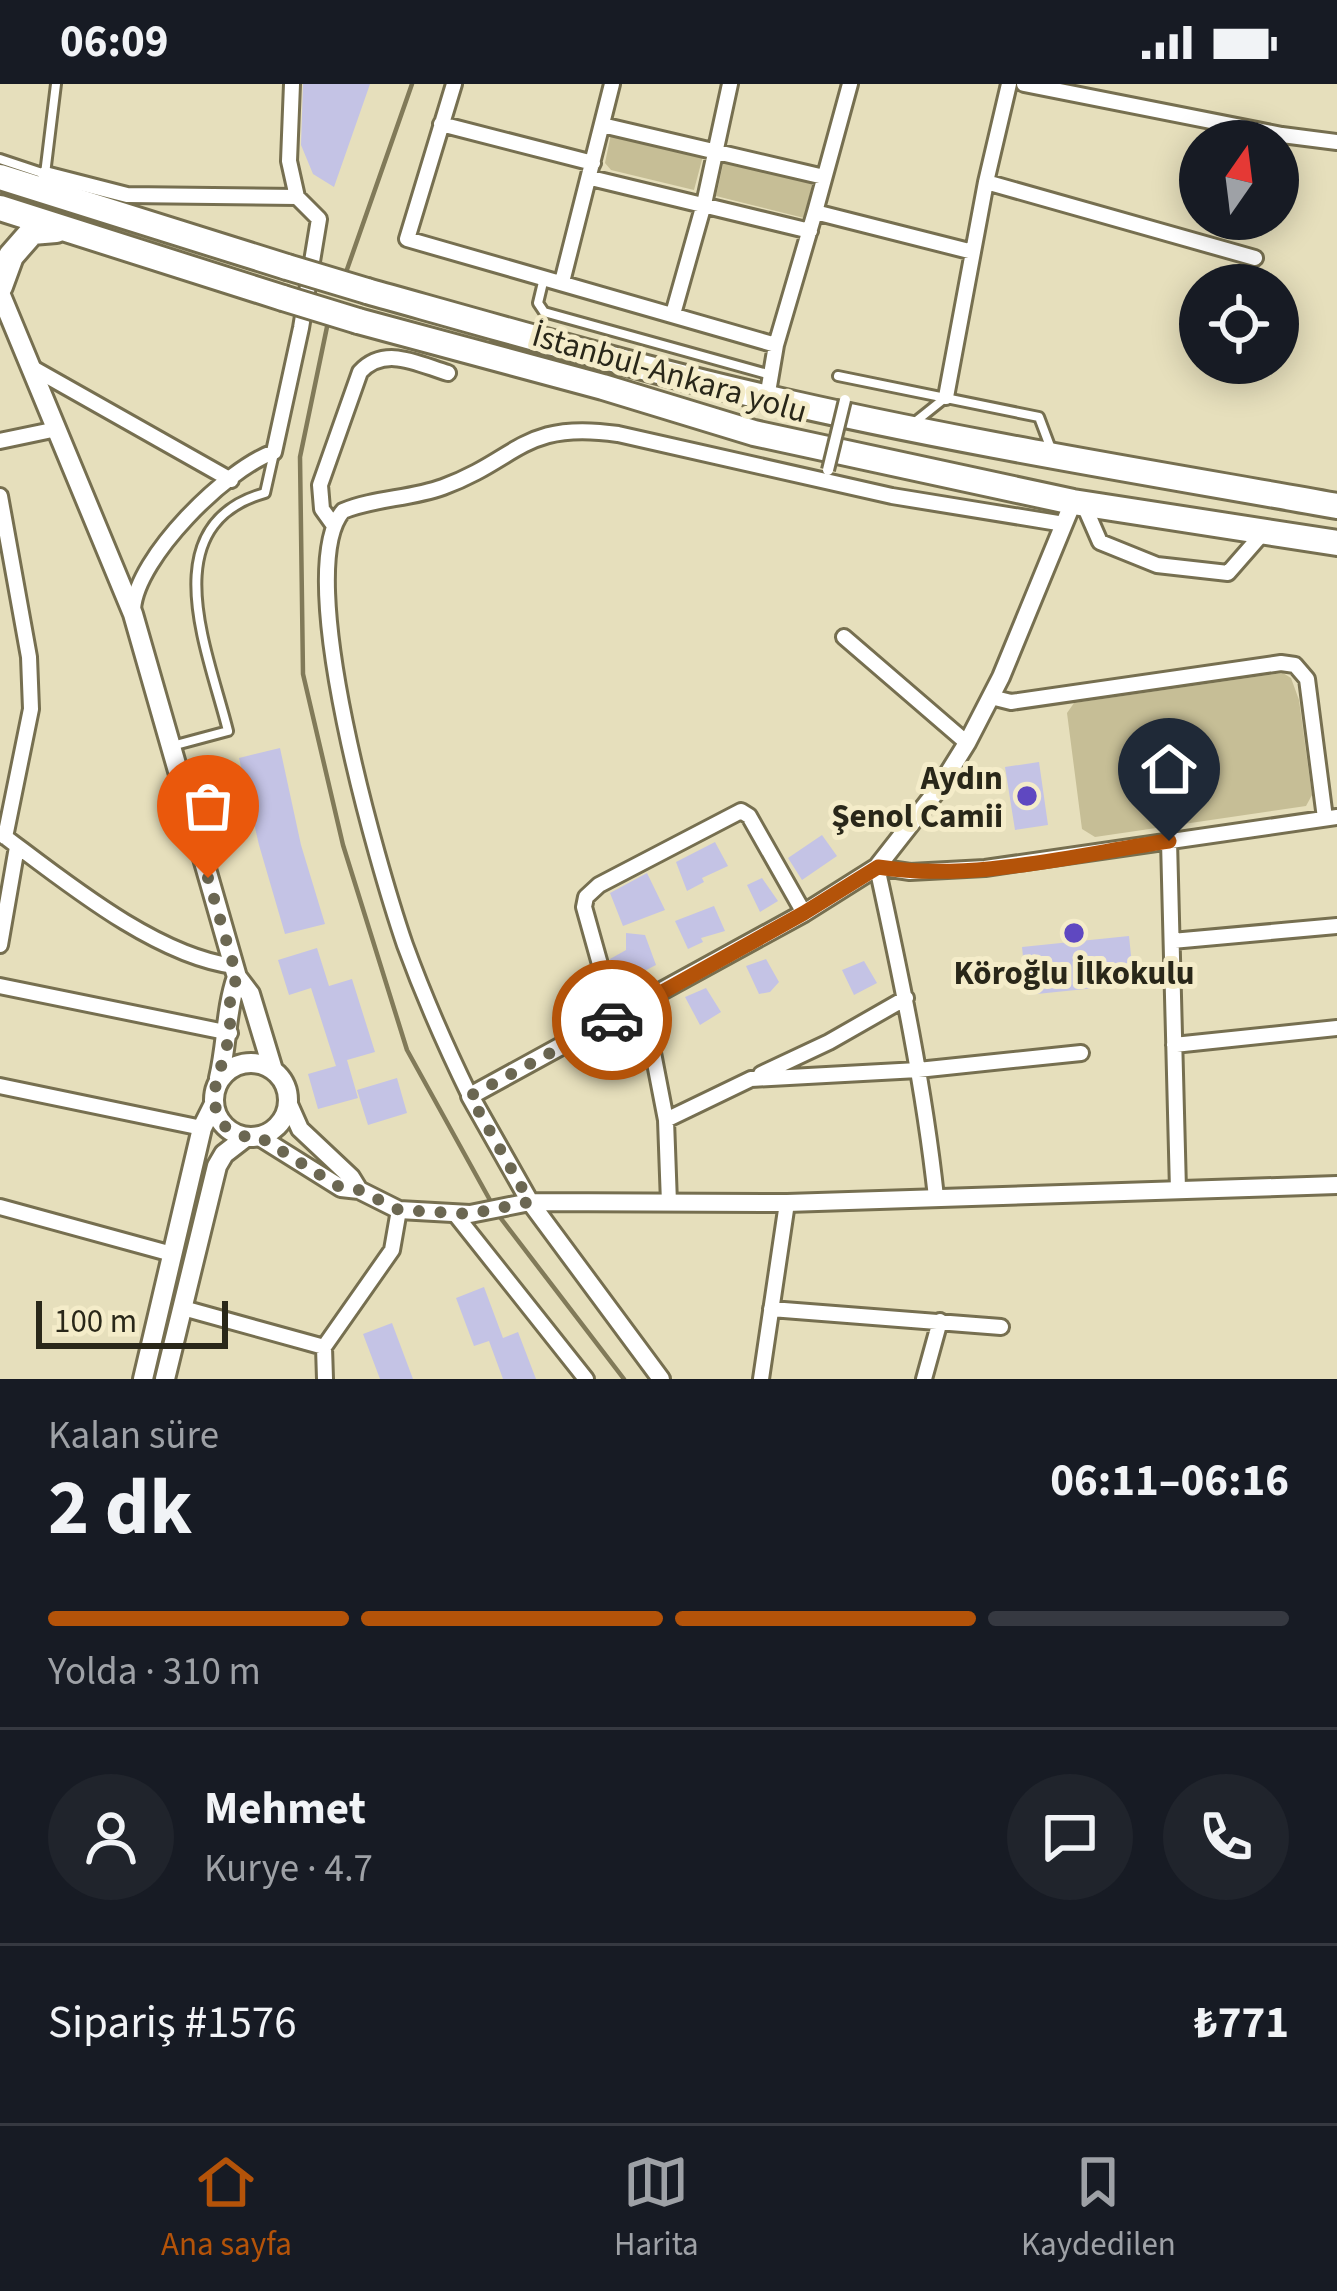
<!DOCTYPE html>
<html lang="tr">
<meta charset="utf-8">
<style>
body{margin:0;font-family:"Source Sans 3",sans-serif;background:#20242c;color:#f1f3f6;height:100vh;display:flex;flex-direction:column;font-size:45px;white-space:nowrap}
*{box-sizing:border-box;margin:0}
p{font-size:39px;color:#9ea1a6}
.icon{flex:none;width:66px;height:66px;fill:none;stroke:currentColor;stroke-width:2;stroke-linecap:round;stroke-linejoin:round}
.map{position:relative;height:1295px;overflow:hidden}
.panel{display:flex;flex-direction:column;background:#171b24;flex:1}
.panel>*{flex:none}
.needle{width:78px;rotate:14deg}
.fabs{position:absolute;left:1179px;top:36px;display:grid;gap:24px}
.fabs a{display:grid;place-items:center;width:120px;height:120px;border-radius:50%;background:#171b24;box-shadow:0 6px 30px #0003;font-size:60px}
.scale{position:absolute;left:36px;bottom:30px;width:192px;box-sizing:border-box;padding-left:12px;border:6px solid #292719;border-top:0;font-size:33px;line-height:42px;white-space:nowrap;color:#292719;-webkit-text-stroke:9px #f4ecc9;paint-order:stroke}
.pin{position:absolute;display:grid;place-items:center;width:102px;height:102px;color:#fff;margin:-123px -51px;border-radius:50% 50% 50% 0;rotate:-45deg;box-shadow:0 0 12px #0007}
.pin .icon{rotate:45deg}
.courier{position:absolute;display:grid;place-items:center;width:120px;height:120px;margin:-60px;border:9px solid #b45309;border-radius:50%;background:#fff;color:#222;box-shadow:0 3px 15px #0007}
.head em{font-style:normal;font-weight:700}
.head div{display:flex;flex-direction:column-reverse}
.head{display:flex;align-items:center;justify-content:space-between;height:204px;padding:0 48px}
h1{font-size:78px;font-weight:700;line-height:90px}
.bar{display:grid;grid-template-columns:repeat(4,1fr);gap:18px 12px;align-content:center;height:144px;padding:0 48px}
.bar i{height:15px;border-radius:9px;background:#363941}
.bar .current{background:#b45309}
.bar p{grid-column:span 4}
.line{display:flex;align-items:center;gap:30px;padding:0 48px;border-top:3px solid #363941}
.line div{flex:1}
.round{display:grid;place-items:center;flex:none;width:126px;height:126px;border-radius:63px;background:#20242c}
.status{display:flex;justify-content:space-between;align-items:center;height:84px;padding:0 60px;background:#171b24;direction:ltr}
.status svg{height:33px;fill:currentColor}
.dock{display:flex;justify-content:space-around;align-items:center;height:168px;border-top:3px solid #363941;background:#171b24;font-size:33px;color:#9ea1a6}
.dock a{display:grid;justify-items:center;gap:6px}
.dock .current{color:#b45309}
.map>svg:first-child{display:block}
</style>
<div class="status"><b>06:09</b><svg viewBox="0 0 49 12"><path d="M0 12V9h3v3zM5 12V6h3v6zM10 12V3h3v9zM15 12V0h3v12zM26 1h20v11H26zM47 4h2v5h-2z"/></svg></div>
<div class="map">
<svg width="1337" height="1295" viewBox="0 0 1337 1295">
<rect width="100%" height="100%" fill="#e6dfbc"/>
<path fill="#c6be96" d="M611,50L703,72L694,106L611,86L605,79Z
M724,76L813,97L804,134L716,112Z
M1283,589L1291,594L1299,616L1312,711L1306,722L1095,753L1082,745L1067,629L1074,619Z"/>
<g fill="none" stroke-linecap="round" stroke-linejoin="round">
<path stroke="#817a59" stroke-width="4.5" d="M344,194L412,0
M328,238L300,373L303,590L343,761L407,966L491,1118
M496,1128L624,1295"/>
</g>
<path fill="#c4c3e5" d="M303,0H370L334,103L313,90L301,61Z
M280,664L301,761L325,840L285,850L259,761L239,674Z
M1039,678L1048,741L1015,746L1005,683Z
M822,751L837,772L802,796L788,774Z
M715,758L728,782L702,794L704,798L687,807L676,778Z
M647,789L665,826L623,842L610,809Z
M762,794L778,817L760,828L747,801Z
M714,822L725,847L701,854L703,858L688,865L675,837Z
M626,849L645,851L656,881L617,901L610,875L626,866Z
M1129,852L1134,900L1027,911L1022,863Z
M317,864L329,902L352,895L375,968L347,976L358,1014L318,1025L308,990L336,982L311,904L289,911L278,876Z
M766,875L779,898L770,908L759,910L746,882Z
M864,877L877,899L854,911L842,886Z
M706,904L721,928L700,941L685,913Z
M397,994L407,1029L368,1041L357,1006Z
M484,1203L503,1254L518,1248L536,1295H503L489,1257L474,1262L456,1214Z
M392,1239L413,1295H380L363,1250Z"/>
<g fill="none" stroke-linecap="round" stroke-linejoin="round">
<defs>
<path id="service" d="M0,75L45,90L56,0
M544,194L538,219L544,228L771,291
M838,292L1039,333L1051,365
M915,338L945,314
M172,662L228,647C209,569 151,441 265,409L274,369"/>
<path id="minor" d="M454,0L407,155L776,261L815,128L973,168
M1024,0L1282,51L1337,58
M441,40L593,79
M602,41L824,93
M45,90L127,111L297,113
M591,94L810,147
M986,98L1255,174
M815,128L850,0
M562,198L612,0
M673,230L704,120L730,0
M31,283L231,396
M946,313L986,98L1009,0
M767,314L776,261
M0,357L57,345
M0,412L29,573L31,625L5,753
M1083,419L1100,458L1157,481L1228,489L1263,449
M332,439L322,425L320,401L360,288C385,261 418,280 448,289
M133,525C137,473 226,385 274,368L301,244L319,135L297,113L289,77L292,0
M844,553L967,659
M991,613L1011,618L1281,579L1295,581L1307,595L1325,734
M0,749C63,796 155,872 234,882
M1169,757L1178,1106
M877,783L910,788L985,784L1337,733
M877,783C901,893 924,1002 936,1113
M1172,857L1337,842
M0,861L17,763
M0,902L230,949
M643,917L666,1036L669,1119
M615,934L584,823L586,813L599,801L741,727L749,732L804,829
M1174,961L1337,944
M761,990L829,958L906,914
M0,1002L202,1044
M470,1012C446,963 424,913 405,861C379,785 291,487 343,427C374,414 410,415 443,403C519,375 523,336 618,350L892,412L1064,440
M666,1036L751,995L918,986L1081,969
M0,1123L172,1170
M455,1130L586,1295
M183,1224L324,1263
M771,1225L1001,1243
M325,1295L324,1263L392,1166L399,1126
M761,1295L787,1119
M924,1295L940,1237"/>
<path id="tertiary" d="M288,1018L300,1045L351,1093L359,1106L399,1126L470,1130L530,1118L787,1119L1337,1101
M258,1052L341,1104L359,1106
M661,1295L530,1118L470,1012L804,829L877,783L939,704L967,659L1001,593L1073,418"/>
<path id="secondary" d="M0,209L133,530L237,893L250,910L273,986
M214 1016a37 37 0 1 1 74 0a37 37 0 1 1-74 0Z
M219,994C227,961 226,924 237,893
M143,1295L202,1044L214,1020
M165,1295L217,1082L224,1070L246,1053"/>
<path id="trunk" d="M0,93L287,183
M0,124L283,214
M0,202L11,172L32,148L56,146
M367,207C499,244 630,282 764,313C953,357 1146,388 1337,422
M358,237L603,303L754,349L1073,418L1337,459"/>
</defs>
<use href="#service" stroke="#766f50" stroke-width="14"/>
<use href="#minor" stroke="#766f50" stroke-width="20"/>
<use href="#tertiary" stroke="#766f50" stroke-width="22"/>
<use href="#secondary" stroke="#766f50" stroke-width="24"/>
<use href="#trunk" stroke="#766f50" stroke-width="30"/>
<use href="#service" stroke="#fff" stroke-width="8"/>
<use href="#minor" stroke="#fff" stroke-width="14"/>
<use href="#tertiary" stroke="#fff" stroke-width="16"/>
<use href="#secondary" stroke="#fff" stroke-width="18"/>
<use href="#trunk" stroke="#fff" stroke-width="24"/>
<defs>
<path id="pedestrian-bridge" d="M828,386L845,316"/>
<path id="trunk-bridge" d="M287,183L367,207
M283,214L358,237"/>
</defs>
<use href="#pedestrian-bridge" stroke="#766f50" stroke-width="16" stroke-linecap="butt"/>
<use href="#trunk-bridge" stroke="#766f50" stroke-width="30" stroke-linecap="butt"/>
<use href="#pedestrian-bridge" stroke="#fff" stroke-width="10"/>
<use href="#trunk-bridge" stroke="#fff" stroke-width="24"/>
</g>
<g fill="none" stroke-linecap="round" stroke-linejoin="round">
<path stroke="#6b6752" stroke-width="12" stroke-dasharray="0 21.6" d="M208,794L237,893L230,911V950L214,1008V1020L224,1042L246,1053L258,1052L341,1104L359,1106L399,1126L470,1130L530,1118L470,1012L612,936"/>
<path stroke="#b45309" stroke-width="15" d="M612,936L804,829L878,783C973,798 1075,771 1169,757"/>
</g>
<g fill="#5f48c1" stroke="#f4ecc9" stroke-width="4.5">
<circle cx="1027" cy="712" r="12"/>
<circle cx="1074" cy="849" r="12"/>
</g>
<g text-anchor="middle" stroke-width="10" stroke-linejoin="round" paint-order="stroke">
<g font-size="33" fill="#292719" stroke="#f4ecc9">
<text transform="translate(670 288) rotate(16)" y="12">İstanbul-Ankara yolu</text>
</g>
<g font-size="33" font-weight="bold" fill="#292719" stroke="#f4ecc9" text-anchor="end">
<text x="1003" y="705">Aydın<tspan x="1003" dy="38">Şenol Camii</tspan></text>
<text x="1074" y="900" text-anchor="middle">Köroğlu İlkokulu</text>
</g>
</g>
</svg>
<div class="fabs">
<a><svg class="needle" viewBox="-14 -14 28 28"><path d="M0-13l5 13h-10z" fill="#e53935"/><path d="M0 13l5-13h-10z" fill="#9ea1a6"/></svg></a>
<a><svg class="icon" aria-label="locate" viewBox="0 0 24 24"><circle cx="12" cy="12" r="6"/><path d="M12 2v4M12 18v4M2 12h4M18 12h4"/></svg></a>
</div>
<div class="scale">100 m</div>
<div class="pin" style="left:208px;top:794px;background:#ea580c"><svg class="icon" aria-label="bag" viewBox="0 0 24 24"><path d="M5 8h14l-1 12H6zM9 8a3 3 0 0 1 6 0"/></svg></div>
<div class="pin" style="left:1169px;top:757px;background:#1f2937"><svg class="icon" aria-label="home" viewBox="0 0 24 24"><path d="M3 11l9-7 9 7M6 9v11h12V9"/></svg></div>
<div class="courier" style="left:612px;top:936px"><svg class="icon" aria-label="car" viewBox="0 0 24 24"><path d="M5 17H2v-5l4-1 3-4h7l3 4 3 1v5h-3M9 17h6M6 11h13"/><circle cx="7" cy="17" r="2"/><circle cx="17" cy="17" r="2"/></svg></div>
</div>
<section class="panel">
<div class="head"><div><h1>2 dk</h1><p>Kalan süre</p></div><em>06:11–06:16</em></div>
<div class="bar"><i class="current"></i><i class="current"></i><i class="current"></i><i></i><p>Yolda · 310 m</p></div>
<div class="line" style="height:216px"><a class="round"><svg class="icon" aria-label="person" viewBox="0 0 24 24"><circle cx="12" cy="8" r="4"/><path d="M4 21q1-7 8-7t8 7"/></svg></a><div><b>Mehmet</b><p>Kurye · 4.7</p></div><a class="round"><svg class="icon" aria-label="chat" viewBox="0 0 24 24"><path d="M4 5h16v11H9l-5 4z"/></svg></a><a class="round"><svg class="icon" aria-label="phone" viewBox="0 0 24 24"><path d="M5 4h4l2 5-3 2q2 4 5 5l2-3 5 2v4C11 20 4 13 5 4z"/></svg></a></div>
<div class="line" style="height:156px"><div>Sipariş #1576</div><b>₺771</b></div>
</section>
<nav class="dock">
<a class="current"><svg class="icon" aria-label="home" viewBox="0 0 24 24"><path d="M3 11l9-7 9 7M6 9v11h12V9"/></svg>Ana sayfa</a>
<a><svg class="icon" aria-label="map" viewBox="0 0 24 24"><path d="M3 6l6-2 6 2 6-2v14l-6 2-6-2-6 2zM9 4v14M15 6v14"/></svg>Harita</a>
<a><svg class="icon" aria-label="saved" viewBox="0 0 24 24"><path d="M7 4h10v16l-5-4-5 4z"/></svg>Kaydedilen</a>
</nav>
